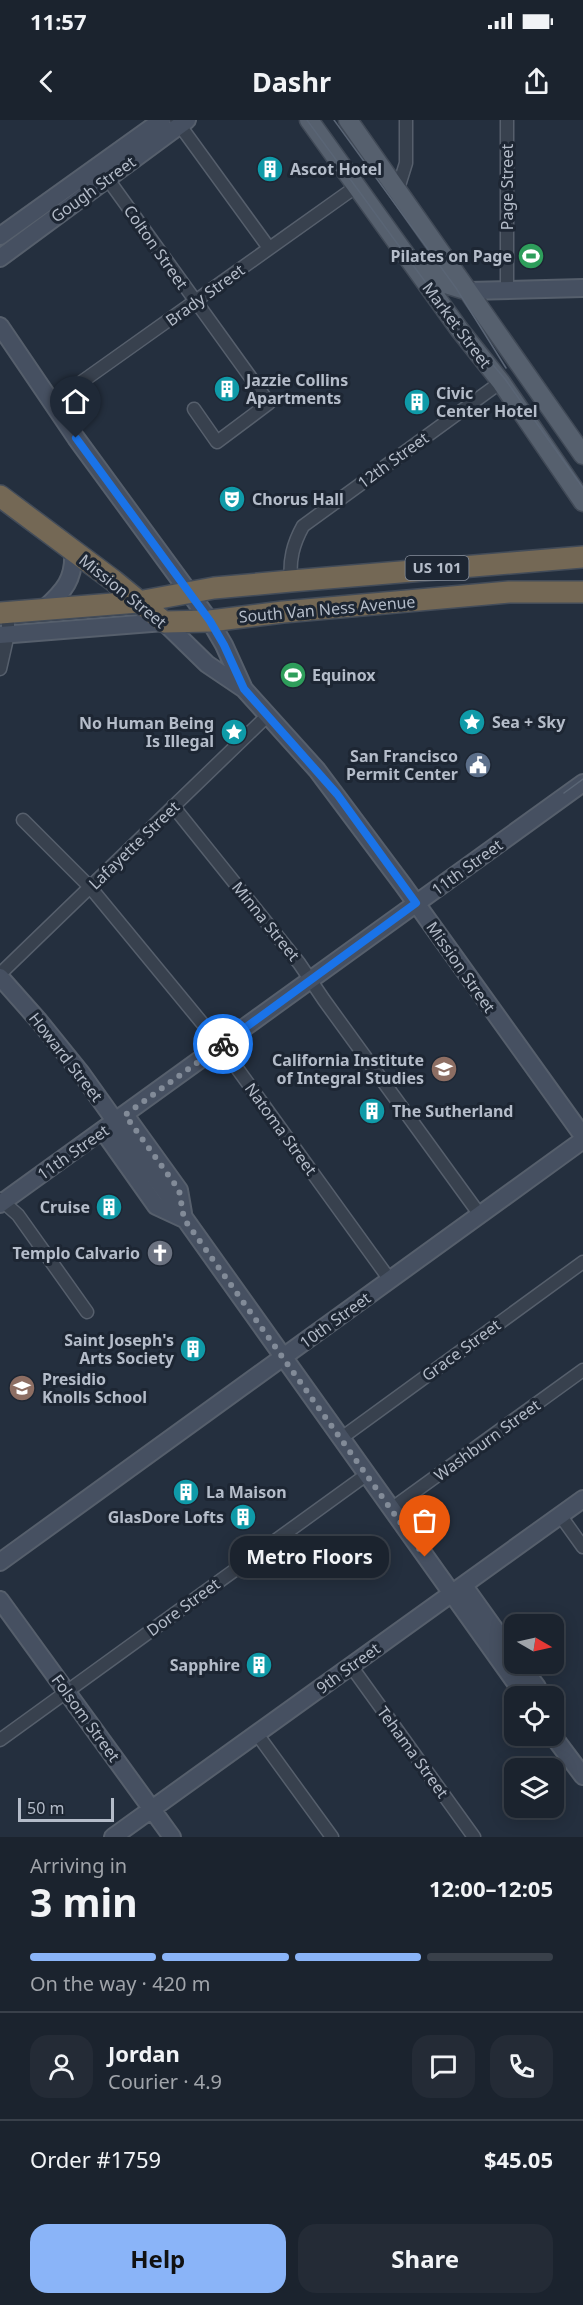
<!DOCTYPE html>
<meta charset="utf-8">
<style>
body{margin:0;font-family:"Noto Sans",sans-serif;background:#242b36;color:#f1f3f6;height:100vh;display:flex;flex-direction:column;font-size:22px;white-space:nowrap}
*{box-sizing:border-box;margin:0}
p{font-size:20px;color:#a0a4aa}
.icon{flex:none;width:33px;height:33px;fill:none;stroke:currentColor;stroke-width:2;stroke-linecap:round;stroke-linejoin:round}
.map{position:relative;height:1717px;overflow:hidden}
.panel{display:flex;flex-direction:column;background:#1b232e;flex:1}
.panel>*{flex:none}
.needle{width:39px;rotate:99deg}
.tools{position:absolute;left:504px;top:1494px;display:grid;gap:12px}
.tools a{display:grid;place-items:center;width:60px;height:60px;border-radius:12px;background:#1b232e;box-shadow:0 3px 15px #0003,0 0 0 2px #39404a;font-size:30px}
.scale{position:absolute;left:18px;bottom:15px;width:96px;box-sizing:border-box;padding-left:6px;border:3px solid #b4bcc9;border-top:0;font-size:16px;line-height:21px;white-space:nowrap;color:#b4bcc9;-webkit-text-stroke:4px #1d2633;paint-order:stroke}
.pin{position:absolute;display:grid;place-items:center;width:51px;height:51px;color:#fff;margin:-62px -26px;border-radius:50% 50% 50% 0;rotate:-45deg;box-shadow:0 0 6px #0007}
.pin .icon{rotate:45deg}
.courier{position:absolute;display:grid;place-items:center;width:60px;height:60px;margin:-30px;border:4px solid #1a73e8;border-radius:50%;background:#fff;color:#222;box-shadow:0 2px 8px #0007}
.bubble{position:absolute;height:42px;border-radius:18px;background:#1b232e;box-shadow:0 3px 15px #0003,0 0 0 2px #39404a;font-size:20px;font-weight:700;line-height:42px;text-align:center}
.head em{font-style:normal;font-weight:700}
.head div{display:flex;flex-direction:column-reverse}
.head{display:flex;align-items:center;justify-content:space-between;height:102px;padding:0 30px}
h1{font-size:39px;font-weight:700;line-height:45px}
.bar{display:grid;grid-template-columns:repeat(4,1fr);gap:9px 6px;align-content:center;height:72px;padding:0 30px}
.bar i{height:8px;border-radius:4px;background:#39404a}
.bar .selected{background:#8ab4f8}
.bar p{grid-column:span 4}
.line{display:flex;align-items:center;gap:15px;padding:0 30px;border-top:2px solid #39404a}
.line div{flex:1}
.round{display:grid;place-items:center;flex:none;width:63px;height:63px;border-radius:18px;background:#242b36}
.cta{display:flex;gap:12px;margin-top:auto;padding:12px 30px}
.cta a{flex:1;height:69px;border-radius:18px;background:#8ab4f8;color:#111;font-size:24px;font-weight:700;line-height:69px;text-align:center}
.cta a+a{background:#242b36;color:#f1f3f6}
.status{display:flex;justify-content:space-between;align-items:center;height:42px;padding:0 30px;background:#1b232e;direction:ltr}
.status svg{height:16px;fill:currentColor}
header{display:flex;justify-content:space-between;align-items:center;height:78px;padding:0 30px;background:#1b232e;font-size:27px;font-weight:700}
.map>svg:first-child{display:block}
</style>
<div class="status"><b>11:57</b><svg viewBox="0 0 49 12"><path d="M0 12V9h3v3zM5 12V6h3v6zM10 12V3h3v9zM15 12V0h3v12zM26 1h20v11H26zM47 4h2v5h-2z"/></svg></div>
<header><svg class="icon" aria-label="back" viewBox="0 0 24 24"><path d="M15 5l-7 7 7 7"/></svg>Dashr<svg class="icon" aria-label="share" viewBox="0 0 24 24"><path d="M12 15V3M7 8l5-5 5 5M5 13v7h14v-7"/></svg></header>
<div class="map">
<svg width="583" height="1717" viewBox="0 0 583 1717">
<rect width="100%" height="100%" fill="#242f3e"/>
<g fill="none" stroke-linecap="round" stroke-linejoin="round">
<defs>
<path id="street" d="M176,0L269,128
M507,0V169
M107,58L269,283L217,322L194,289
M397,72L406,43V0
M52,283L357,66
M291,461C289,440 293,424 303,406L501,262
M0,549L8,514V492
M173,686L299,843L324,880L480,1095
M23,700L90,767L221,926L390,1160
M0,854L267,596
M0,1079L18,1095L87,1192
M340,1319L583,1142
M391,1389L583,1250
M560,1395L583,1427
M351,1546L474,1717
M257,1614L332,1717
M0,1620L366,1355"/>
<path id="secondary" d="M0,116L162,0
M0,138L187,0
M468,171L583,168
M0,206L76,318L210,501L224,525L244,569
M44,489C64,471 75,459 73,431
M0,515L164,502L207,544L244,569L317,650L403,765L583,1016
M0,857L39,901L81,953L525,1576
M125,995L179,1070L183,1093
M103,1011L156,1086L184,1099
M0,1084L583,663
M0,1442L583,1020
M464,1466L514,1536
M0,1480L172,1717
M520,1544L537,1567V1576
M553,1616L583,1656
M113,1717L583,1379"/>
<path id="primary" d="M309,0L459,209L501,262L583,382
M348,0L583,335
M425,141L442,163L468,171"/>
<path id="highway" d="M0,376L114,461L164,502L210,501L283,492L509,472H583
M0,493L138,482L214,468L291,461L583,437"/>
</defs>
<use href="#street" stroke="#565f6c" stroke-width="15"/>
<use href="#secondary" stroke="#565f6c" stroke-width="20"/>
<use href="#primary" stroke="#414a57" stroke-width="21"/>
<use href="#highway" stroke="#434c59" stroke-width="24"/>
<use href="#street" stroke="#38414e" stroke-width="12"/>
<use href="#secondary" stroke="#465061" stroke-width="16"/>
<use href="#primary" stroke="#56606e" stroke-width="18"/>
<use href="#highway" stroke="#746855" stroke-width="21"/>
<path stroke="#5a6575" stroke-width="1.5" d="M307,0L440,182L505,259L583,368
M334,0L456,168L506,248
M564,673L583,659"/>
</g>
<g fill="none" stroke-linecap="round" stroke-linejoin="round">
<path stroke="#828b98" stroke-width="6" stroke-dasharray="0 10.8" d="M223,924L125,995L179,1070L184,1099L425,1437"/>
<path stroke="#1a73e8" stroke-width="8" d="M76,318L210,501L224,525L244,569L337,674L416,783L223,924"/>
</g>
<defs>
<symbol id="building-disc" viewBox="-11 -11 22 22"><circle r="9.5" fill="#0f9aa8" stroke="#1d2633"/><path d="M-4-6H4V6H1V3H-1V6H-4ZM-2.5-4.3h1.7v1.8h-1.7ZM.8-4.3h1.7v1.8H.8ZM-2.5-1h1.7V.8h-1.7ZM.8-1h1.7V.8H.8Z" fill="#fff"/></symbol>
<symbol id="stadium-disc" viewBox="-11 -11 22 22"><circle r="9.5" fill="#2e9e5b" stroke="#1d2633"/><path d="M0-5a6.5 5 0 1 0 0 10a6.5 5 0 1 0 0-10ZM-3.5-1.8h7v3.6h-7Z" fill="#fff"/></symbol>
<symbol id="theatre-disc" viewBox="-11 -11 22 22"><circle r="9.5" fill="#0f9aa8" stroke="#1d2633"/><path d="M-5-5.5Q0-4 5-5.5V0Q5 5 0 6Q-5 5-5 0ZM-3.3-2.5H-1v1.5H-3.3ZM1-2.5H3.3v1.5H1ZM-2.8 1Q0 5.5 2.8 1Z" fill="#fff"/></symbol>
<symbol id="sight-disc" viewBox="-11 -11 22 22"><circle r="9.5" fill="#0f9aa8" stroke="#1d2633"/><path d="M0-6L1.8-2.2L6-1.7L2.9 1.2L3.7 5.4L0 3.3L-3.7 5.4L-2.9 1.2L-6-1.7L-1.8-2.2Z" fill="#fff"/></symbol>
<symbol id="civic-disc" viewBox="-11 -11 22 22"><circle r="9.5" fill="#5c6f8a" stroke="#1d2633"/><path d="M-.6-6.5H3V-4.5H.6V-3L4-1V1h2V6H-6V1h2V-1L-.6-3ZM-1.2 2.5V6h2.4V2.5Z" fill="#fff"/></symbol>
<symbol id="university-disc" viewBox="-11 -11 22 22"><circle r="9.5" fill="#8d6e63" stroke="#1d2633"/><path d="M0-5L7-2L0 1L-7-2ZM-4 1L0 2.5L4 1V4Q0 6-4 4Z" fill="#fff"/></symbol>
<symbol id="church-disc" viewBox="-11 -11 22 22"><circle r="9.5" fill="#6b7280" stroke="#1d2633"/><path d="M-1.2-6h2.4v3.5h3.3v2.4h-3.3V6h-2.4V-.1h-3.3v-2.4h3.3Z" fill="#fff"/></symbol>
<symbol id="school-disc" viewBox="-11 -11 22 22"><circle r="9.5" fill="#8d6e63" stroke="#1d2633"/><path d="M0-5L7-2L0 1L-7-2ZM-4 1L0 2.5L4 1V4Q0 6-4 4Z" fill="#fff"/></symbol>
</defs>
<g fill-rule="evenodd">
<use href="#building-disc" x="255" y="34" width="30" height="30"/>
<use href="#stadium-disc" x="516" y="121" width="30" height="30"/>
<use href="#building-disc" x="212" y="254" width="30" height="30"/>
<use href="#building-disc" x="402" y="267" width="30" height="30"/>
<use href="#theatre-disc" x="217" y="364" width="30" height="30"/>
<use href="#stadium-disc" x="278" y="540" width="30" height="30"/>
<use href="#sight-disc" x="457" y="587" width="30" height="30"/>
<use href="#sight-disc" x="219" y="597" width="30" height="30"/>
<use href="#civic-disc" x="463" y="630" width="30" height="30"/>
<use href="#university-disc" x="429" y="934" width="30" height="30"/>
<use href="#building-disc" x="357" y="976" width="30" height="30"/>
<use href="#building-disc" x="94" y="1072" width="30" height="30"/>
<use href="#church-disc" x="145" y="1118" width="30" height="30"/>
<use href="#building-disc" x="178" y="1214" width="30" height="30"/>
<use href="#school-disc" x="7" y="1253" width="30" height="30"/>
<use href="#building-disc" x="171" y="1357" width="30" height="30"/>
<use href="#building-disc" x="228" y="1382" width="30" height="30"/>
<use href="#building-disc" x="244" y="1530" width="30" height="30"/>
</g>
<g text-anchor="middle" stroke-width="6" stroke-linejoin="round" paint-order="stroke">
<rect fill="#1d2633" stroke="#878f9c" stroke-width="1.5" x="405.5" y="436" width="63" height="24" rx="4.5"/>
<g font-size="15" font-weight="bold" fill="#b4bcc9">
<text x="437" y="453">US 101</text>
</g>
<g font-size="16" font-weight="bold" fill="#b4bcc9" stroke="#1d2633" text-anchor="start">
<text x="290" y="55">Ascot Hotel</text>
<text x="512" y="142" text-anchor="end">Pilates on Page</text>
<text x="246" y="266">Jazzie Collins<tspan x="246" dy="18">Apartments</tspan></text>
<text x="436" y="279">Civic<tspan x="436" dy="18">Center Hotel</tspan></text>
<text x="252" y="385">Chorus Hall</text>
<text x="312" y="561">Equinox</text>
<text x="492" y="608">Sea + Sky</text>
<text x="214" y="609" text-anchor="end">No Human Being<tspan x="214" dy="18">Is Illegal</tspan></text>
<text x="458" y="642" text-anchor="end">San Francisco<tspan x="458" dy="18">Permit Center</tspan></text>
<text x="424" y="946" text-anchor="end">California Institute<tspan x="424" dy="18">of Integral Studies</tspan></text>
<text x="392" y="997">The Sutherland</text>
<text x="90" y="1093" text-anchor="end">Cruise</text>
<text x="140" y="1139" text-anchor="end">Templo Calvario</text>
<text x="174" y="1226" text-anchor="end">Saint Joseph's<tspan x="174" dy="18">Arts Society</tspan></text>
<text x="42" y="1265">Presidio<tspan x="42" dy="18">Knolls School</tspan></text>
<text x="206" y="1378">La Maison</text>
<text x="224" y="1403" text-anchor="end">GlasDore Lofts</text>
<text x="240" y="1551" text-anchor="end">Sapphire</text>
</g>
<g font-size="16" fill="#b4bcc9" stroke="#1d2633">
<text transform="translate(507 67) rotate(-90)" y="6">Page Street</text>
<text transform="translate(93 69) rotate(-36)" y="6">Gough Street</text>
<text transform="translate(156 127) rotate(55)" y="6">Colton Street</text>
<text transform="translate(205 175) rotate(-36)" y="6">Brady Street</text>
<text transform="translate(457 205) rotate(53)" y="6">Market Street</text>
<text transform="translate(393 340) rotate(-36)" y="6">12th Street</text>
<text transform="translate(123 471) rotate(39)" y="6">Mission Street</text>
<text transform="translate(327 489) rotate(-5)" y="6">South Van Ness Avenue</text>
<text transform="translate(134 725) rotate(-44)" y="6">Lafayette Street</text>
<text transform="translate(467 747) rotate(-36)" y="6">11th Street</text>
<text transform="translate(266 801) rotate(51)" y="6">Minna Street</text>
<text transform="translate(461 847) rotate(55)" y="6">Mission Street</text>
<text transform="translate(66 937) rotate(52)" y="6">Howard Street</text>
<text transform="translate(281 1009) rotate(54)" y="6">Natoma Street</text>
<text transform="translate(73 1032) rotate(-35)" y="6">11th Street</text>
<text transform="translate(335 1200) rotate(-36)" y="6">10th Street</text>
<text transform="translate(461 1230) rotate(-36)" y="6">Grace Street</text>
<text transform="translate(487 1320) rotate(-36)" y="6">Washburn Street</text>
<text transform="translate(183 1487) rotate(-36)" y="6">Dore Street</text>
<text transform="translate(348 1548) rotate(-36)" y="6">9th Street</text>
<text transform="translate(86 1598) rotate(54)" y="6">Folsom Street</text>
<text transform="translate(413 1632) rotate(54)" y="6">Tehama Street</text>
</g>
</g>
</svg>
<div class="tools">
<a><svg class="needle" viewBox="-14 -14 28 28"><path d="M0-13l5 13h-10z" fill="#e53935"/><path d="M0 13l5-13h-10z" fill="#a0a4aa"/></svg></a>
<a><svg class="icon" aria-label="locate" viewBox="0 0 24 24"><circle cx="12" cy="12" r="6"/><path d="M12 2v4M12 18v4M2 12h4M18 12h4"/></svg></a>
<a><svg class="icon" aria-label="layers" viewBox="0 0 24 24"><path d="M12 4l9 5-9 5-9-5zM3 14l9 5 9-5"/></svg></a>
</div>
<div class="scale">50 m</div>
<div class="pin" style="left:425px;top:1437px;background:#ea580c"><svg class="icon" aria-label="bag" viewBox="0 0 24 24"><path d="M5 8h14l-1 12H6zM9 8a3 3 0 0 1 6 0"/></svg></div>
<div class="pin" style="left:76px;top:318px;background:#1f2937"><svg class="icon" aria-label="home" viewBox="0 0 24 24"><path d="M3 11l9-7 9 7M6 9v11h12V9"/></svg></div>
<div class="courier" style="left:223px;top:924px"><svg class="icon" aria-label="bike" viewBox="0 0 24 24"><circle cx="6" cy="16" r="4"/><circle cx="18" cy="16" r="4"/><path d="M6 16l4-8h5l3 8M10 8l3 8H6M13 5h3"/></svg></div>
<div class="bubble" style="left:230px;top:1416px;width:159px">Metro Floors</div>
</div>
<section class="panel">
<div class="head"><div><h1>3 min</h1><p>Arriving in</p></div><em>12:00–12:05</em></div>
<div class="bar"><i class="selected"></i><i class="selected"></i><i class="selected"></i><i></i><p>On the way · 420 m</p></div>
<div class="line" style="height:108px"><a class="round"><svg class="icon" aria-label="person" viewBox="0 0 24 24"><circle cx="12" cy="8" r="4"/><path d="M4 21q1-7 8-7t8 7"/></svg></a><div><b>Jordan</b><p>Courier · 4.9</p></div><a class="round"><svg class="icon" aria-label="chat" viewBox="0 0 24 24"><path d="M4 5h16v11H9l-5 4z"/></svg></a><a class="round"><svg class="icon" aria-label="phone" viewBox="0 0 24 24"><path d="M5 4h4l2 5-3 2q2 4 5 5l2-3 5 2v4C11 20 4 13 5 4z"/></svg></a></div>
<div class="line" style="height:78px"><div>Order #1759</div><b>$45.05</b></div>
<div class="cta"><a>Help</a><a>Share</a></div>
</section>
